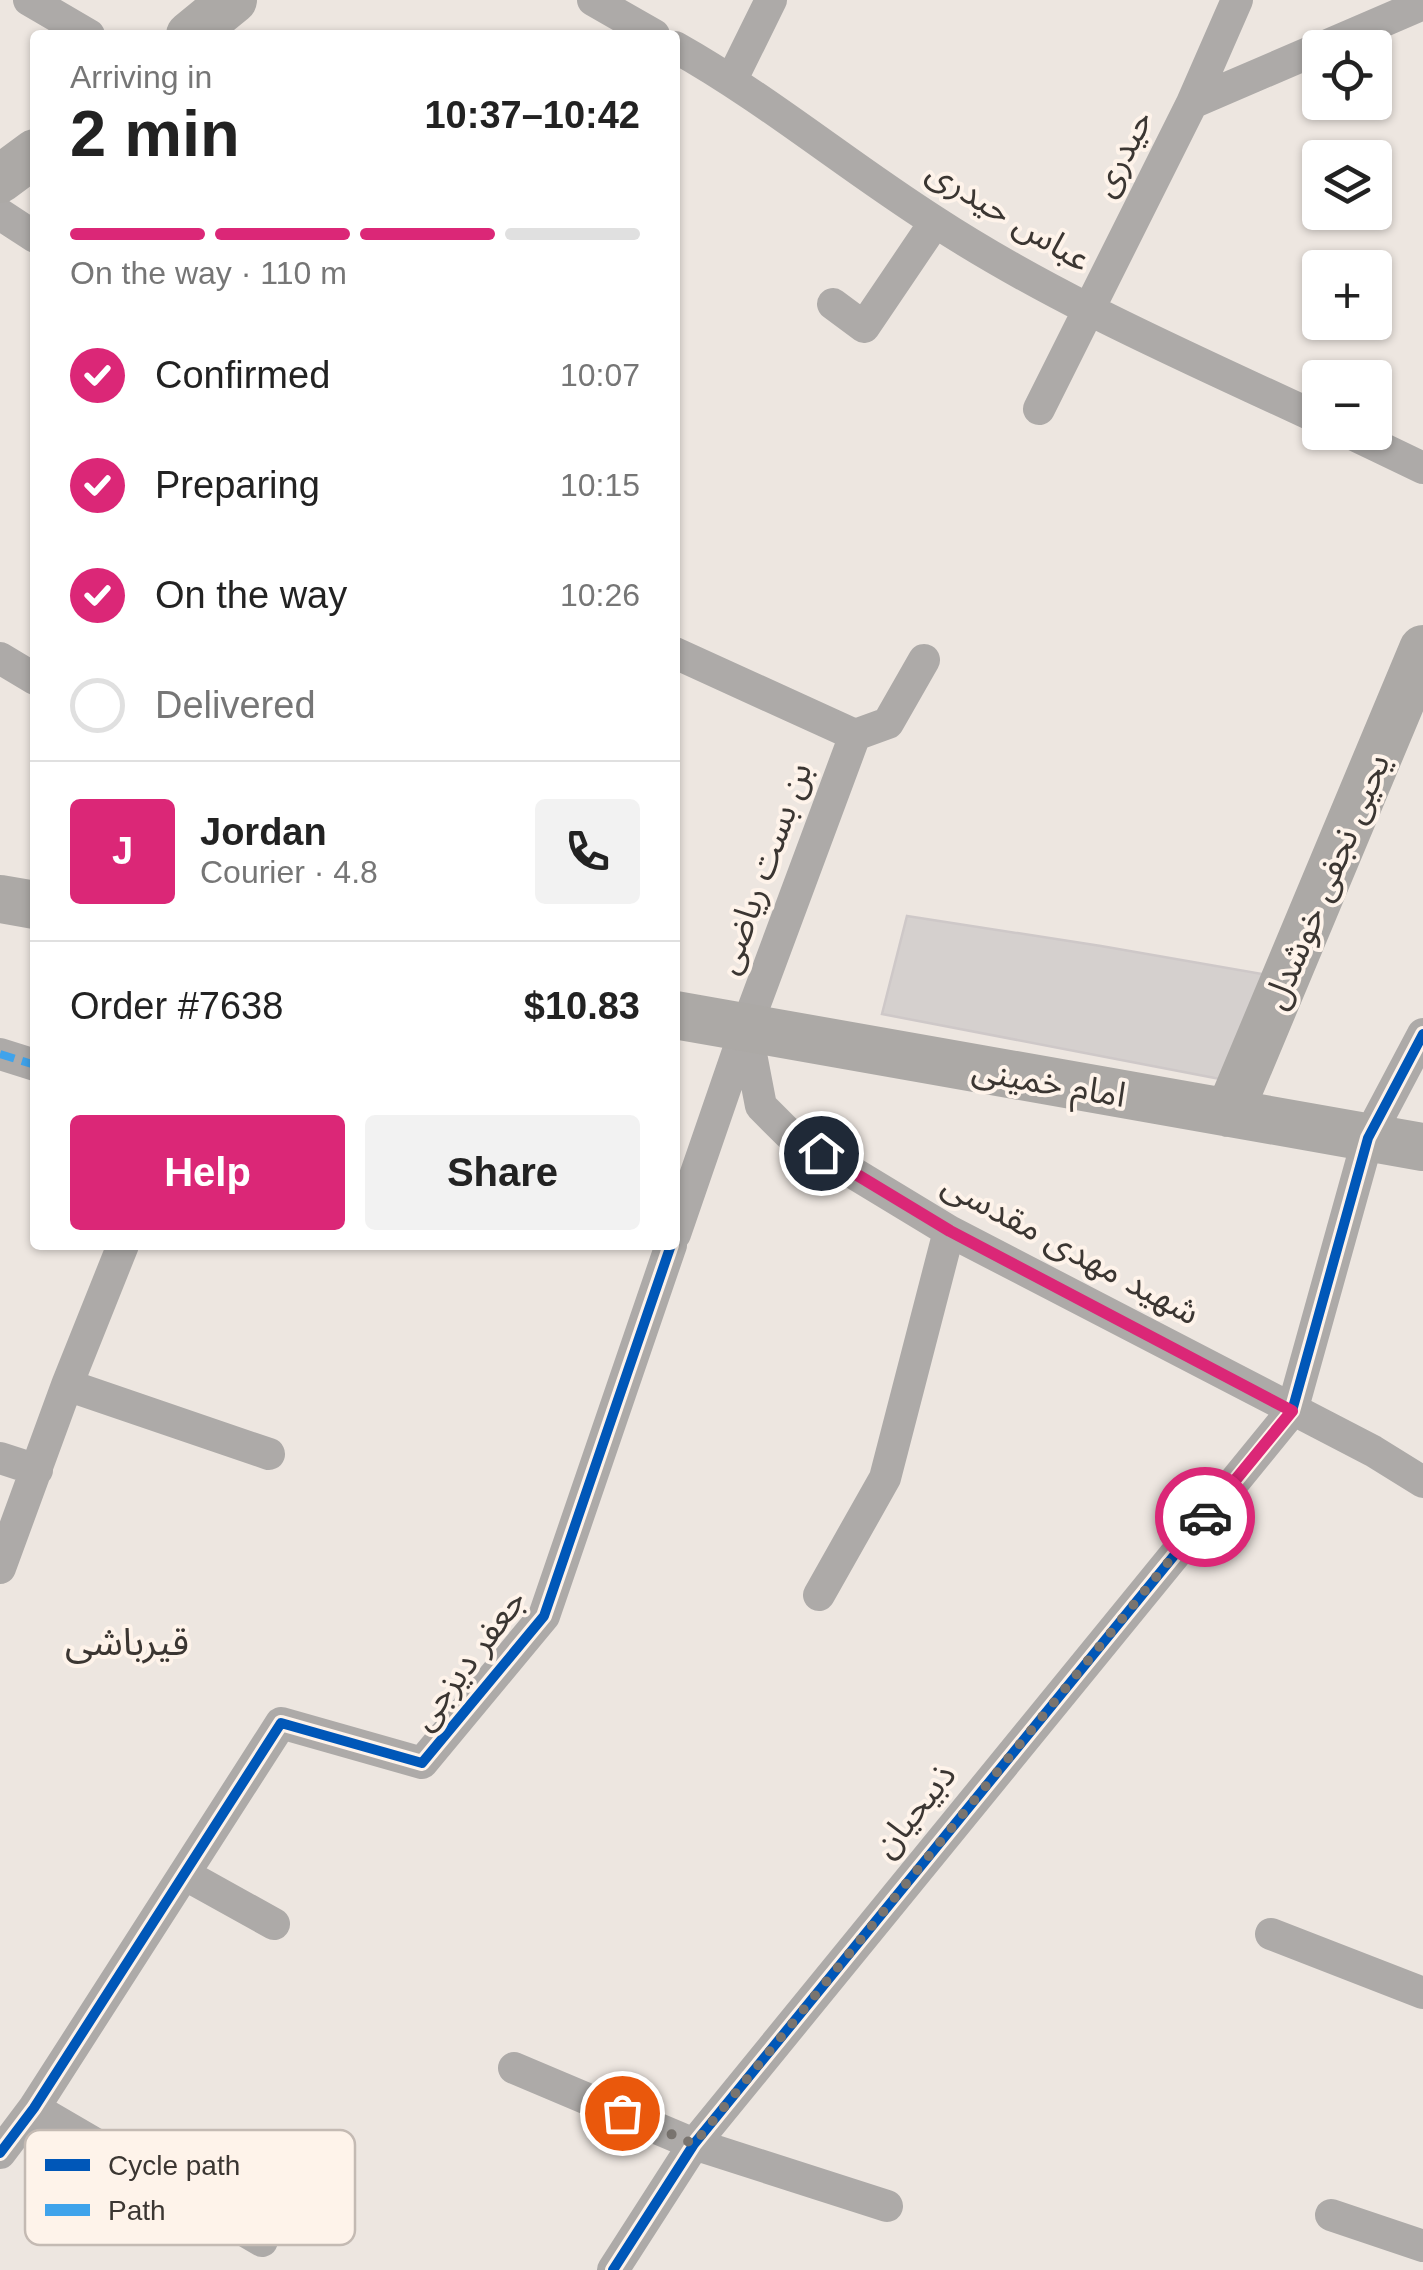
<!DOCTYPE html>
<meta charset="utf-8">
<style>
body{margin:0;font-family:Arial,"Noto Sans Arabic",sans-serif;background:#f2f2f2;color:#222;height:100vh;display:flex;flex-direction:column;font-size:38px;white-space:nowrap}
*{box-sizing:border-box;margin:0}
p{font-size:32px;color:#767676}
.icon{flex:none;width:55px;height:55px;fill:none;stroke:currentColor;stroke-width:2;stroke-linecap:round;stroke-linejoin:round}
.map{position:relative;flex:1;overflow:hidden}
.side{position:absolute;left:30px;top:30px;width:650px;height:1220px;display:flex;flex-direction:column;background:#fff;border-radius:10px;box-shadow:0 2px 8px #0004}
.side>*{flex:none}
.tools{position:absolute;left:1302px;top:30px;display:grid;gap:20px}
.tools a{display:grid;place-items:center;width:90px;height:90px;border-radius:10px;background:#fff;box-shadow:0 2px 8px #0004;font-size:50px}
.pin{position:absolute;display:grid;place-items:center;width:85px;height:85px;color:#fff;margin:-42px;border:5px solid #fff;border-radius:50%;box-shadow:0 2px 10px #0007}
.courier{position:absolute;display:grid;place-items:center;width:100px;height:100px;margin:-50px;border:8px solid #db2777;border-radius:50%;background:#fff;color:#222;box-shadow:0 2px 12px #0007}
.headline em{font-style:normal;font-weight:600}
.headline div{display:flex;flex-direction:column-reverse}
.headline{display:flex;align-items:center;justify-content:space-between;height:170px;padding:0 40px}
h1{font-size:65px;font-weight:600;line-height:75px}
.bar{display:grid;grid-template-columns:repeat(4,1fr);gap:15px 10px;align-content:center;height:120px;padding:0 40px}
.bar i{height:12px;border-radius:8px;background:#e0e0e0}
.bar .selected{background:#db2777}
.bar p{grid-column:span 4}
.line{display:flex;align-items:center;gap:25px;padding:0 40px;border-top:2px solid #e0e0e0}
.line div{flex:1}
.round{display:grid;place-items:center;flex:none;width:105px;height:105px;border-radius:10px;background:#f2f2f2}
ol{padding:0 40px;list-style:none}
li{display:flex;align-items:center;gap:30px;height:110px}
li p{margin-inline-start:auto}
li .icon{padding:10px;border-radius:50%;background:#db2777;color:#fff;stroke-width:4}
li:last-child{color:#767676}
li i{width:55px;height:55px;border:5px solid #e0e0e0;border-radius:50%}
.primary-button{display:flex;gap:20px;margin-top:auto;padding:20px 40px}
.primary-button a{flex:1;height:115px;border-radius:10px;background:#db2777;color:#fff;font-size:40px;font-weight:600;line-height:115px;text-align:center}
.primary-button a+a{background:#f2f2f2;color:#222}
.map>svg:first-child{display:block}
</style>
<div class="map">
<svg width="1423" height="2270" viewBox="0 0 1423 2270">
<rect width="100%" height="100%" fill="#ede6e0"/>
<path fill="#d5d0ce" stroke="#cec8c8" stroke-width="2.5" d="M907,916L1101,946L1285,978L1241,1083L882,1014Z"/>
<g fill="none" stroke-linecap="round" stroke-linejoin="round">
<path stroke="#adaaa8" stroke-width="32" d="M29,0L89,35
M593,0L654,35
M675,47C766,98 846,165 934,221C1055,300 1190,358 1320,419
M1321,48L1423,4
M732,79L771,0
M1192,103L1237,0
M0,214L35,237
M833,304L864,327L935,222
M1039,409L1192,103L1320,48
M1348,432L1423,468
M675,653L855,735L746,1028L675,1234
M0,658L35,679
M855,735L888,723L924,660
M746,1028L761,1106L789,1134L949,1231L1373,1451L1423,1482
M0,1054L35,1065
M67,1385L269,1454
M0,1458L37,1470
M0,1568L67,1385L123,1245
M819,1595L885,1478L949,1231
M184,1874L274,1924
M1271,1934L1423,1993
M514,2068L694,2144L887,2206
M34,2108L262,2241
M0,2153L34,2108L281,1723L422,1763L544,1616L671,1245
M1331,2215L1423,2246
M613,2270L694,2144L1292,1411L1368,1138L1423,1034"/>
<path stroke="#aca9a6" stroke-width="48" d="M190,35L233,0
M0,179L35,153
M0,899L35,905
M675,1015L1423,1147
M1229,1113L1423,649"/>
<path stroke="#3fa3eb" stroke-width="8" stroke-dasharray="15 8" stroke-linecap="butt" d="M0,1054L35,1065"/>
<defs>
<path id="cycleway" d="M0,2153L34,2108L281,1723L422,1763L544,1616L671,1245
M613,2270L694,2144L1292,1411L1368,1138L1423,1034"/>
</defs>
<use href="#cycleway" stroke="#fef3ea" stroke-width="16"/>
<use href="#cycleway" stroke="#0057b8" stroke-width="10"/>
</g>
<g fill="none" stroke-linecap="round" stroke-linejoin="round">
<path stroke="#79746f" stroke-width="10" stroke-dasharray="0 18" d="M622,2113L694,2144L1205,1517"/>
<path stroke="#db2777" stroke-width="12" d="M821,1153L950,1231L1292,1411L1205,1517"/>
</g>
<g text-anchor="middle" stroke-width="8" stroke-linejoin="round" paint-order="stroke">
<g font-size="35" fill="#3b3632" stroke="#fef3ea">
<text transform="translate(1122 153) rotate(-63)" y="12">حیدری</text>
<text transform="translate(1009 215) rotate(31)" y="12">عباس حیدری</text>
<text transform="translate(763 868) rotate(-70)" y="12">بن بست ریاضی</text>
<text transform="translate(1326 881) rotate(-67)" y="12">یحیی نجفی خوشدل</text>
<text transform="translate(1049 1082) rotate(10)" y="12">امام خمینی</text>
<text transform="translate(1071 1248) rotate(28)" y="12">شهید مهدی مقدسی</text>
<text transform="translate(468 1659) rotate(-53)" y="12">جعفر دیزجی</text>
<text transform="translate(914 1810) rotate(-51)" y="12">ذبیحیان</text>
</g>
<g font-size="38" fill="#3b3632" stroke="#fef3ea">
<text x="127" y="1655">قیرباشی</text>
</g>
</g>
<rect x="25" y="2130" width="330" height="115" rx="15" fill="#fef3ea" stroke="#c4bab3" stroke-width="2.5"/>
<rect x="45" y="2159" width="45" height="12" fill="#0057b8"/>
<rect x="45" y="2204" width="45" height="12" fill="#3fa3eb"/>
<g font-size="28" fill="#3b3632">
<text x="108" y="2175">Cycle path</text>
<text x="108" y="2220">Path</text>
</g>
</svg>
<div class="tools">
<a><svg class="icon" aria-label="locate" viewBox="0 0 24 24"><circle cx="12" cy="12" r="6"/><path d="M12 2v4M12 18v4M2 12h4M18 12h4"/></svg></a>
<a><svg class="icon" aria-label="layers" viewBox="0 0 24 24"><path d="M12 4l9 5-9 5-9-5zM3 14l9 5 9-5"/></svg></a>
<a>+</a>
<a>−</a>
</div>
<div class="pin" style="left:622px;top:2113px;background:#ea580c"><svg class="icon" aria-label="bag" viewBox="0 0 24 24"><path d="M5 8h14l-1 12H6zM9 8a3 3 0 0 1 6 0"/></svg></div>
<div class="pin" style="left:821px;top:1153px;background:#1f2937"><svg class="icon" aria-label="home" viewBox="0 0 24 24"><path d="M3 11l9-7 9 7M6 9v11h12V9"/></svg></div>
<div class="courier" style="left:1205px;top:1517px"><svg class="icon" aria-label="car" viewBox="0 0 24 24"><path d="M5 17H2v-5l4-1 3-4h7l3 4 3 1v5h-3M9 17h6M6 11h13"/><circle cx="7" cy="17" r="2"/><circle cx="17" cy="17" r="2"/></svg></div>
<section class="side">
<div class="headline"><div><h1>2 min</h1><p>Arriving in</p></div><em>10:37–10:42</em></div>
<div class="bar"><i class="selected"></i><i class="selected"></i><i class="selected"></i><i></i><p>On the way · 110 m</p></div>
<ol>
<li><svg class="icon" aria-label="check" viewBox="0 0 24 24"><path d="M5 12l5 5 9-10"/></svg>Confirmed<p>10:07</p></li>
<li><svg class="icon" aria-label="check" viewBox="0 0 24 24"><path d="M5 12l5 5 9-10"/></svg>Preparing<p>10:15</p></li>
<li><svg class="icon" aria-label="check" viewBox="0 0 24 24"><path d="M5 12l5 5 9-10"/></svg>On the way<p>10:26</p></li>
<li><i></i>Delivered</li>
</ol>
<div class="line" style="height:180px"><b class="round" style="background:#db2777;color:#fff">J</b><div><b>Jordan</b><p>Courier · 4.8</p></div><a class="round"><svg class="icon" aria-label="phone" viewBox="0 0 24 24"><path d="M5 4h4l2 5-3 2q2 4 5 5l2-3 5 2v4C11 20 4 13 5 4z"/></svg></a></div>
<div class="line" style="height:130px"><div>Order #7638</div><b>$10.83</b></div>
<div class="primary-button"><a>Help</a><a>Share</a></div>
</section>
</div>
